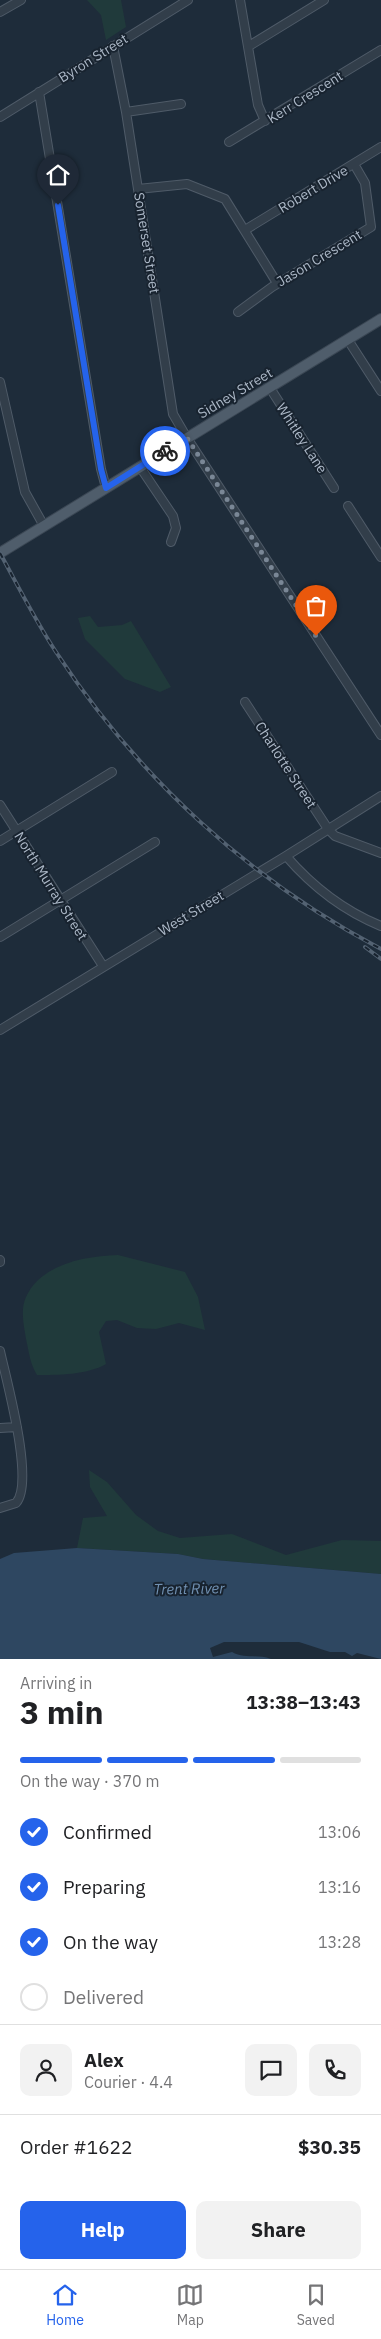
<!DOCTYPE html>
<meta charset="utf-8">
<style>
body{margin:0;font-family:"IBM Plex Sans",sans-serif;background:#f2f2f2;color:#202124;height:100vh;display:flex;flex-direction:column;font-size:19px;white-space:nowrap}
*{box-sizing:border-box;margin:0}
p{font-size:16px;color:#757577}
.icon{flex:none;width:28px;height:28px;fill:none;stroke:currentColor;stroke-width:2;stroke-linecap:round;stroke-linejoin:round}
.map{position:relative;height:1659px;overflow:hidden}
.details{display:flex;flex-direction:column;background:#fff;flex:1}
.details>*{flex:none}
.pin{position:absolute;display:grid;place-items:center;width:42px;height:42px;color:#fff;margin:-51px -21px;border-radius:50% 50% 50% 0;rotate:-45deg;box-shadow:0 0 5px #0007}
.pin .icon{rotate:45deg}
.courier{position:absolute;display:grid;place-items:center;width:50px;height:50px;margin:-25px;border:4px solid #2563eb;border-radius:50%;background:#fff;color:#222;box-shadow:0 1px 6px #0007}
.head em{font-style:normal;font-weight:700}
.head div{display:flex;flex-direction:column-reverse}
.head{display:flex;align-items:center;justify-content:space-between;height:85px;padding:0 20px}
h1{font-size:32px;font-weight:700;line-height:38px}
.bar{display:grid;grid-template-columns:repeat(4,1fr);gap:8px 5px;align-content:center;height:60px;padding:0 20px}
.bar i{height:6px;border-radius:4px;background:#e0e0e0}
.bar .current{background:#2563eb}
.bar p{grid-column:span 4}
.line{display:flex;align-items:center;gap:12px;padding:0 20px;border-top:1px solid #e0e0e0}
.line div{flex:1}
.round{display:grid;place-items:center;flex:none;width:52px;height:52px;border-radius:10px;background:#f2f2f2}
ol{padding:0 20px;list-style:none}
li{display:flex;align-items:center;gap:15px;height:55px}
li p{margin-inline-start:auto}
li .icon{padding:5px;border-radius:50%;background:#2563eb;color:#fff;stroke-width:4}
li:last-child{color:#757577}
li i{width:28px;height:28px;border:2px solid #e0e0e0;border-radius:50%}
.primary-button{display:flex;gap:10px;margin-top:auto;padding:10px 20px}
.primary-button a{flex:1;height:58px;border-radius:10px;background:#2563eb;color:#fff;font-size:20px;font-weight:700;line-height:58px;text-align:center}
.primary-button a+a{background:#f2f2f2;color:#202124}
.tabs{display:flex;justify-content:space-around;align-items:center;height:70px;border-top:1px solid #e0e0e0;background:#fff;font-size:14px;color:#757577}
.tabs a{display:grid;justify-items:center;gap:2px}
.tabs .current{color:#2563eb}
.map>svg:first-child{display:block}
</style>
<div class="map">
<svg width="381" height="1659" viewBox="0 0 381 1659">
<rect width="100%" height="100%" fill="#1e2c3a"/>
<path fill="#203a3b" d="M87,0H121L126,27L106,40L101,15Z
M90,616L98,627L122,625L131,621L171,687L160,692L125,679L85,639L78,618Z
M118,1255L185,1272L198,1297L205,1330L179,1323L156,1329L137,1328L117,1320L106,1321L99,1332L106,1364C87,1375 58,1375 37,1375C30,1364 29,1352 26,1339C24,1326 20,1310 26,1297C41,1264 85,1256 118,1255Z
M89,1470L107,1482L136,1515L158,1531L180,1538L232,1534L286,1555L342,1540L381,1541V1574L203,1559L178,1554L77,1548L83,1518L107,1516L90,1487Z"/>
<path fill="#2e4761" d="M77,1548L178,1554L203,1559L381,1574V1659L357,1653L352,1656L345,1652H330L299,1642H224L210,1648L213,1657L232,1652C244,1659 257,1654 271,1659H0V1559L14,1553Z"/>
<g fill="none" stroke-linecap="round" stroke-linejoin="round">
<defs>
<path id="minor" d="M240,0L258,105L265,121
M0,12L21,0
M113,46L126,112L173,414L187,438L381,735
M249,46L324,0
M39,92L101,469L106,488
M126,112L181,104
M0,117L188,0
M229,142L381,50
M138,189L187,184L225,199L277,283
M245,230L381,147
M238,312L272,287L371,227L365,183L354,164
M348,340L381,391
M0,382L25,492L44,526
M270,388L334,488
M140,467L173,516L176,528L171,542
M348,506L381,557
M245,702L328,829L335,836L381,853
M0,805L103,966
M0,841L112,772
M286,856C312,886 344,911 381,926
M0,937L155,842
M0,1030L286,856L381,796
M0,1260V1262
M0,1351C6,1379 35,1482 16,1503L0,1508
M0,1428L17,1427"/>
<path id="major" d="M0,553L381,319"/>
</defs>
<use href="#minor" stroke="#4f5b68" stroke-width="10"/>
<use href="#major" stroke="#3b4754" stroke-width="12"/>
<use href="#minor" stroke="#323e4a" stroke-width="8"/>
<use href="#major" stroke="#4f5d6b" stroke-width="10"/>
<defs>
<path id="rail" d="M0,553C18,586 35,620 56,652C138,777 248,879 381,949
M365,947L381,959"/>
</defs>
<use href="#rail" stroke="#536272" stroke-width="4"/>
<use href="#rail" stroke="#18232f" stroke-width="2" stroke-dasharray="5.5" stroke-linecap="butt"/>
</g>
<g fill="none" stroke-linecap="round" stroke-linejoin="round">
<path stroke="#7a8796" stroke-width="5" stroke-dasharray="0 9" d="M165,451L187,438L316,636"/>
<path stroke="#2563eb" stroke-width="6" d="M58,205L101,469L106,488L165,451"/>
</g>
<g text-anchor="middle" stroke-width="4" stroke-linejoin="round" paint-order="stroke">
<g font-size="14" fill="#acb8c7" stroke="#18232f">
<text transform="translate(93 58) rotate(-32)" y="5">Byron Street</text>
<text transform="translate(305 97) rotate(-32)" y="5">Kerr Crescent</text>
<text transform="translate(313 189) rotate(-31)" y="5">Robert Drive</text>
<text transform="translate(147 243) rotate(81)" y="5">Somerset Street</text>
<text transform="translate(319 258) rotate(-31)" y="5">Jason Crescent</text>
<text transform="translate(235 393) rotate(-31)" y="5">Sidney Street</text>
<text transform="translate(302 438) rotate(57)" y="5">Whitley Lane</text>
<text transform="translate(286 765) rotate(57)" y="5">Charlotte Street</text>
<text transform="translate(51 886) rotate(58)" y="5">North Murray Street</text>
<text transform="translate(191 913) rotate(-31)" y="5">West Street</text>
</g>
<g font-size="15" font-style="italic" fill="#7191b2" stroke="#18232f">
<text transform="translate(189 1589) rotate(-1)" y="5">Trent River</text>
</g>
</g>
</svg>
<div class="pin" style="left:316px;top:636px;background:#ea580c"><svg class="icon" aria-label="bag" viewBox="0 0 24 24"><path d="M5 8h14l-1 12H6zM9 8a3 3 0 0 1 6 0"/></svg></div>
<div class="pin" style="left:58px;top:205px;background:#1f2937"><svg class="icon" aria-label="home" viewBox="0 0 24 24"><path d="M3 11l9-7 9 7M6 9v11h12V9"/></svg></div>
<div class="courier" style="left:165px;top:451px"><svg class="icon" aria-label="bike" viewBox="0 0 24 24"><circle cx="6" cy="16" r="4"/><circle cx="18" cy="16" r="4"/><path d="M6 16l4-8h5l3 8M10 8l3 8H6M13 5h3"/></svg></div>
</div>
<section class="details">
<div class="head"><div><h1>3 min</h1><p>Arriving in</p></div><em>13:38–13:43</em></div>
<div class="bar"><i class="current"></i><i class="current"></i><i class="current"></i><i></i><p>On the way · 370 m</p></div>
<ol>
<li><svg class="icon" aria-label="check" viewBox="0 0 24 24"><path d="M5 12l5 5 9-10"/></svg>Confirmed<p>13:06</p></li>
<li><svg class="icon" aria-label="check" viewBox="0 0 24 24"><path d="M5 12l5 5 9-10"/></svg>Preparing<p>13:16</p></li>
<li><svg class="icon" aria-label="check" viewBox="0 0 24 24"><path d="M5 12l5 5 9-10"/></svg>On the way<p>13:28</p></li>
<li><i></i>Delivered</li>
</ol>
<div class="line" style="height:90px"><a class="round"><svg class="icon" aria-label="person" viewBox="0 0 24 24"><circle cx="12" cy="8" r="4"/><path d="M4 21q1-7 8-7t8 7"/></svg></a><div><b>Alex</b><p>Courier · 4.4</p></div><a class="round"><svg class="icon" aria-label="chat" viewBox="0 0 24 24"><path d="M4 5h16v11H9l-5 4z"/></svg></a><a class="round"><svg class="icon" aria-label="phone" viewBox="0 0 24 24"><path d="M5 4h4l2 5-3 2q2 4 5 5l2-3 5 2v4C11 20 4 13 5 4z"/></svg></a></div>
<div class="line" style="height:65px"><div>Order #1622</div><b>$30.35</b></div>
<div class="primary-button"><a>Help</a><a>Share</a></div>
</section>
<nav class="tabs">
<a class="current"><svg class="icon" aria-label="home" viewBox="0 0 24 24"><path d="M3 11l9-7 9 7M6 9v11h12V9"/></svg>Home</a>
<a><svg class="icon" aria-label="map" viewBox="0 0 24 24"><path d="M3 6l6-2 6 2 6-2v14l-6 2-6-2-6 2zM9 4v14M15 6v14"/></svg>Map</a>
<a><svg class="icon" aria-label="saved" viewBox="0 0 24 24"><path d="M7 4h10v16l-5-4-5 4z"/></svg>Saved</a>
</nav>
